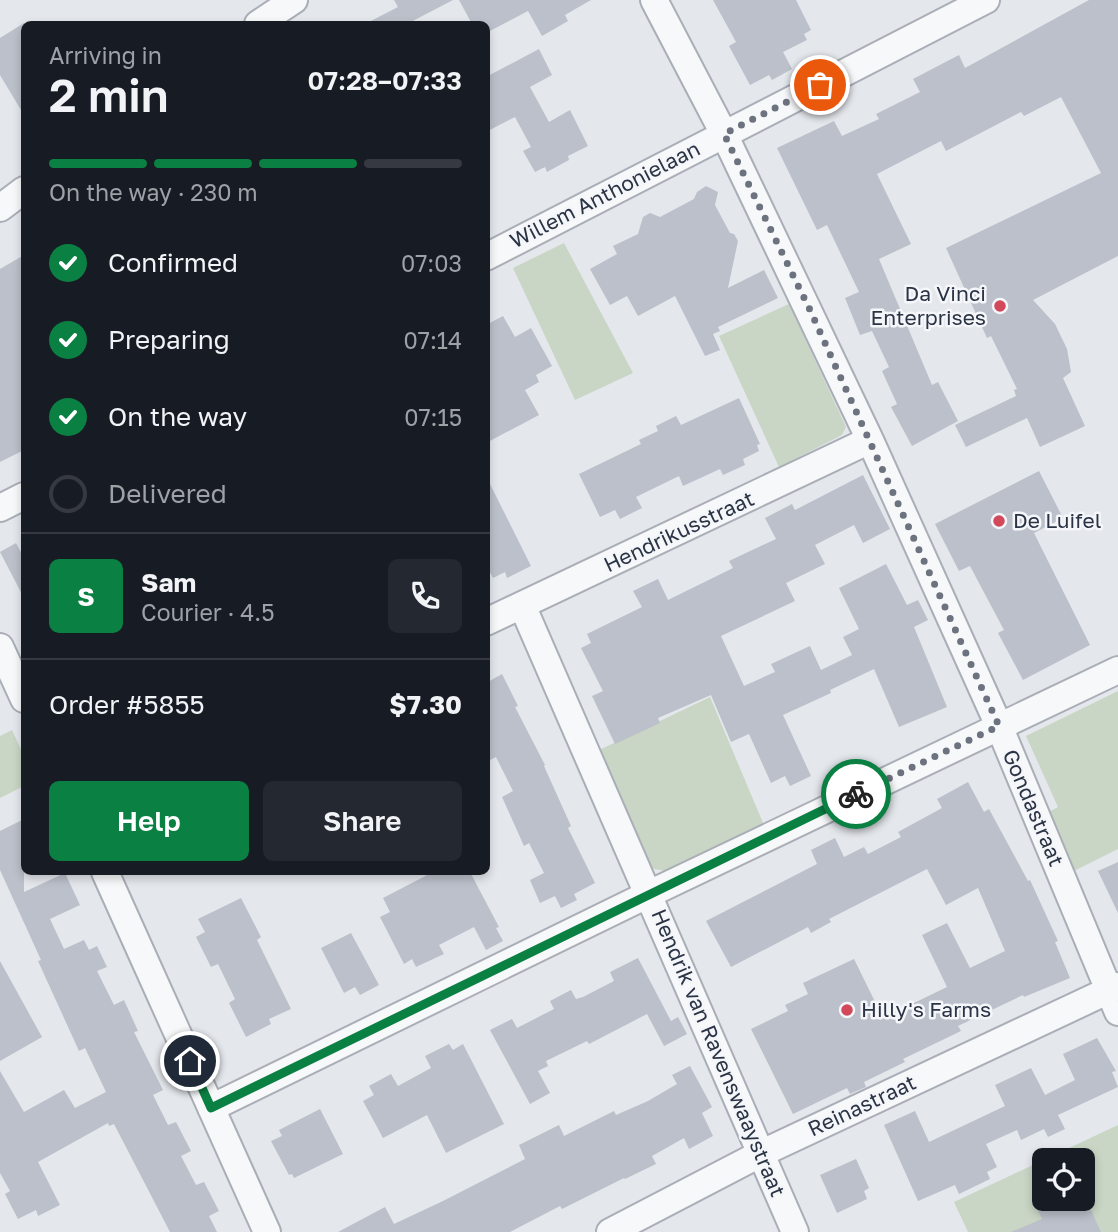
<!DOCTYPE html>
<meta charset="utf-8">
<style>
body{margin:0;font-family:"Golos Text",sans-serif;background:#242831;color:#f1f3f6;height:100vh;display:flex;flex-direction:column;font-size:26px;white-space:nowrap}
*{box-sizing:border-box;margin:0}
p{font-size:23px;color:#9ea1a6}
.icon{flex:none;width:38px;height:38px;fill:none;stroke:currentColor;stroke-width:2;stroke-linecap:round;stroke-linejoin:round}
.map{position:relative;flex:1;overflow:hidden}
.details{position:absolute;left:21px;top:21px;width:469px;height:854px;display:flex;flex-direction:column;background:#171b24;border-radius:10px;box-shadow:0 4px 10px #0003}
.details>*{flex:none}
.controls{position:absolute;left:1032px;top:1148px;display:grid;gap:14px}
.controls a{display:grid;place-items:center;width:63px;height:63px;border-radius:10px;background:#171b24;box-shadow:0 4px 10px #0003;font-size:35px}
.pin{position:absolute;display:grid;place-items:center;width:60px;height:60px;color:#fff;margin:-30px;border:4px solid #fff;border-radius:50%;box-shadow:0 2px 7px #0007}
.courier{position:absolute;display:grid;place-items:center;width:70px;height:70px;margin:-35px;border:5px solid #0b8043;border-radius:50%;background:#fff;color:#222;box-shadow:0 2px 9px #0007}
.overview em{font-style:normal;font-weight:600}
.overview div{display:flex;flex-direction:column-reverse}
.overview{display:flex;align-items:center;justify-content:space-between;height:119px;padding:0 28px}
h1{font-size:46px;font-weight:600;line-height:52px}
.bar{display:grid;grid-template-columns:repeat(4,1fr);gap:10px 7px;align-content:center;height:84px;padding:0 28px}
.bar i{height:9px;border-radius:5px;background:#363941}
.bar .current{background:#0b8043}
.bar p{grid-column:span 4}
.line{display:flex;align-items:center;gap:18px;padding:0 28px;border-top:2px solid #363941}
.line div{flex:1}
.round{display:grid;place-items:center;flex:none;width:74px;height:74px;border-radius:10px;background:#242831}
ol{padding:0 28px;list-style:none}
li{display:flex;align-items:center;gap:21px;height:77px}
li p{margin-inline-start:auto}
li .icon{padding:7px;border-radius:50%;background:#0b8043;color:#fff;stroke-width:4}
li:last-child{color:#9ea1a6}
li i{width:38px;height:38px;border:4px solid #363941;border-radius:50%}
.primary-button{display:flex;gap:14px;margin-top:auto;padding:14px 28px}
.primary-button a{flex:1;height:80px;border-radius:10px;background:#0b8043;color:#fff;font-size:28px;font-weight:600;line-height:80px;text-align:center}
.primary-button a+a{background:#242831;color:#f1f3f6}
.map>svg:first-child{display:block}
</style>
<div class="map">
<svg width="1118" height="1232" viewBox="0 0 1118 1232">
<rect width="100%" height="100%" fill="#e4e7ec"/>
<path fill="#c9d6c5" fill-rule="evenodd" d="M564,243L633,373L575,400L513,268Z
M789,304L846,427L842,435L779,467L719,336Z
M1118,691V849L1068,874L1043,815L1058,807L1026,736Z
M710,697L766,830L665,871L645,867L593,753Z
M12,730L24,756V786L0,798V736Z
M1118,1125V1232H968L954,1202ZM1045,1160H1083V1199H1045Z"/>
<path fill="#bbc0ca" d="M394,0H453L407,24H365L398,7Z
M459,0H591L565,15L568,21L542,36L528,11L486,33V24H472Z
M713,0H796L811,30L804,34L807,40L783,52L792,69L772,80L769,75L750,85L729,46L736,42Z
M1089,0H1118V256L1033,300L1055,324L1067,349L1071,372L1063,378L1085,426L1040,447L1027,418L966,447L955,425L1016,396L1014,390L1017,389L991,336L987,338L946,248L1101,173L1061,97L1024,116L1021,112L946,151L941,141L877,174L911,244L879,259L932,385L938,382L958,421L912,446L891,407L897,404L882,371L889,367L872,331L860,335L845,298L859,292L827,225L817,230L777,148L834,121L842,136L879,119L876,114L920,92L913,79L959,55L965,68Z
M24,23V115L0,75V38Z
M539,49L552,75L530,87L549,122L570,110L588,146L568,156L569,160L547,172L545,167L535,172L523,151L531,147L515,117L486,132V77Z
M706,186L718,192L715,205L730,233L734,234L738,241L728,288L764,270L778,298L718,327L720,331L713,334L720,350L705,356L675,296L638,316L627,296L610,305L590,269L617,254L613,246L638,234L643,217L650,213L660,217L694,199L697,192Z
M24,255V450L0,462V269Z
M503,316L515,337L531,328L552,366L536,375L539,382L525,390L539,415L486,443V325Z
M739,398L760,444L757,445L759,451L743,459L745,465L723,475L720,469L683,486L679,476L636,497L642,508L620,519L615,510L600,517L579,474L641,444L639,440L658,431L656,426L676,416L681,425Z
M1039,471L1063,518L1034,533L1090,645L1023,680L998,633L1004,630L970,566L959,571L935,524Z
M863,475L890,529L863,543L854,525L815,545L825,564L786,583L795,601L721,636L744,686L775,672L771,664L810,646L821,670L852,655L843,637L859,629L839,588L886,564L907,605L918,600L928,620L914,627L947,707L899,727L874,669L830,690L831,693L783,715L811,776L790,786L785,776L771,783L749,734L731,742L711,695L658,718L660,723L615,744L592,696L603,691L581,648L591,643L587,634L642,607L633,591L658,579L668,600L733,568L729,561L776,539L765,518L792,504L795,510Z
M486,476L531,566L507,578L505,572L493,578L486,565Z
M16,543L24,558V598L0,552Z
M502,674L518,706L515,707L545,765L544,766L571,826L568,828L595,883L574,894L577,900L561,908L555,896L540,903L530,880L544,873L529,843L524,846L502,797L513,791L496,757L486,762V683Z
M968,782L984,812L989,809L1028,881L1030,880L1058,941L1055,942L1070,978L1024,997L1023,995L958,1026L961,1031L903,1059L905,1062L864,1082L866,1087L852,1093L850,1094L847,1088L793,1114L751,1029L788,1011L785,1005L808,994L803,983L854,959L883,1018L947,987L922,935L947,923L970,968L1005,951L978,888L946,905L927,869L829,919L831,922L811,933L808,927L731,967L706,921L817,864L811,850L835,838L844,857L864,847L868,854L901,837L898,832L942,808L937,799Z
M24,819V892L65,873L80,905L50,919L64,949L84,940L89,950L97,946L107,967L97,971L114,1005L124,1000L138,1031L134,1032L163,1090L153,1095L168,1125L176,1122L191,1151L181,1156L196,1185L204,1182L219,1211L209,1216L217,1232H170L114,1124L109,1126L108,1123L38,1162L60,1205L38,1216L36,1210L18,1219L5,1194L10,1191L0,1173V1071L24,1112L64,1090L75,1108L106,1092L85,1048L79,1051L38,961L41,960L0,870V831Z
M1118,862V913L1098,871Z
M433,872H470L499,927L496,928L503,941L486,950L474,927L439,945L444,954L416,967L412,959L404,964L380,917L390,912L383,898Z
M241,898L261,937L257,940L291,1009L269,1019L271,1024L246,1037L229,1003L235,999L218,964L211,967L196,937L205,932L198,919Z
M351,933L379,985L360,995L355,987L344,993L321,948Z
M638,958L671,1021L678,1017L687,1034L664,1046L647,1014L589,1044L587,1041L546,1061L548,1066L538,1071L550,1093L530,1104L490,1030L512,1019L517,1028L554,1009L550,1001L571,990L576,999L583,997L614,981L610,972Z
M0,961L42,1037L0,1061Z
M1097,1038L1116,1071L1112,1072L1118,1087L1058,1115L1065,1129L1048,1137L1044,1129L1021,1140L1017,1130L986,1144L997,1167L987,1172L990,1179L959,1194L955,1185L918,1201L884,1125L915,1111L929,1142L1005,1106L995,1085L1031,1068L1045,1095L1075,1080L1063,1054Z
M449,1044L453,1050L463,1044L504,1124L446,1153L427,1115L383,1138L363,1101L374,1095L369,1086L391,1074L398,1086L431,1068L425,1056Z
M690,1066L712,1107L702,1113L713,1136L689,1149L684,1138L652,1156L656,1164L625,1179L624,1178L562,1209L560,1206L510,1232H338L385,1207L394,1224L443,1201L525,1159L519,1145L559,1125L564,1136L614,1111L616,1115L648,1101L677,1084L672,1075Z
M320,1109L343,1154L294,1178L292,1174L289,1175L271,1141L282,1136L279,1130Z
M856,1159L869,1188L864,1191L867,1199L837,1213L820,1175Z
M1032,1199H1086L1101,1232H1011L1042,1219Z"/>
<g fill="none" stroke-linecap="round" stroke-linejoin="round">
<defs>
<path id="minor" d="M654,0L724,134L870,440L999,726L1118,1012
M258,24L294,0
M0,208L24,190
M486,257L986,0
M0,508L24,496
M522,605L795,1232
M486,622L870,440
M0,647L24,699
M105,872L267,1232
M211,1108L649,894L1118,670
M610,1232L762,1153L1118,986"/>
</defs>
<use href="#minor" stroke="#a9aeb7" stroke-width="30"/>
<use href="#minor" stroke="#f7f8fa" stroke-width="26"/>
</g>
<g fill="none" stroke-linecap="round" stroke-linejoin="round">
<path stroke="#6c737f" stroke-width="7" stroke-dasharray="0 12.6" d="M820,85L724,134L810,310L999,726L856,794"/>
<path stroke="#0b8043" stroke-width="9" d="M190,1061L211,1108L856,794"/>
</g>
<g fill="#d1495b" stroke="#f4f6f9" stroke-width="2.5">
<circle cx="1000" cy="306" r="7"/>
<circle cx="999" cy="521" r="7"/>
<circle cx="847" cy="1010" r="7"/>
</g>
<g text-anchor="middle" stroke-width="5" stroke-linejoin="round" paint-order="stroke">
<g font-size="21" fill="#2b3445" stroke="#f4f6f9">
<text transform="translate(605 195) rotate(-27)" y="7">Willem Anthonielaan</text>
<text transform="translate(679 532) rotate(-25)" y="7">Hendrikusstraat</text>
<text transform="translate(1033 808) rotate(67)" y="7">Gondastraat</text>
<text transform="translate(718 1053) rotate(67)" y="7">Hendrik van Ravenswaaystraat</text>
<text transform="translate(862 1106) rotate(-25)" y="7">Reinastraat</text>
</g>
<g font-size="21" fill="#2b3445" stroke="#f4f6f9" text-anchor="start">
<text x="986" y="301" text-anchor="end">Da Vinci<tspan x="986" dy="24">Enterprises</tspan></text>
<text x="1013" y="528">De Luifel</text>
<text x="861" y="1017">Hilly's Farms</text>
</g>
</g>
</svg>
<div class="controls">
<a><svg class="icon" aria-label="locate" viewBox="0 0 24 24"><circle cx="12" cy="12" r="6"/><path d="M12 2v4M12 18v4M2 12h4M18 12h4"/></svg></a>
</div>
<div class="pin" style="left:820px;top:85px;background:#ea580c"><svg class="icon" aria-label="bag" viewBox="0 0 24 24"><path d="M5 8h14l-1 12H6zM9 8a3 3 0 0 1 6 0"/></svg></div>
<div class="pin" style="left:190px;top:1061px;background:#1f2937"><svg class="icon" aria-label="home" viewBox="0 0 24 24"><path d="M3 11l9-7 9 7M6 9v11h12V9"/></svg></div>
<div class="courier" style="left:856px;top:794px"><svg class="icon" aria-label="bike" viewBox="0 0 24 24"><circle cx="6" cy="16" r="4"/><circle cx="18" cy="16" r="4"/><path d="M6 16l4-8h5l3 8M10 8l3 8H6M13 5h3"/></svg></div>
<section class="details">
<div class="overview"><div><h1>2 min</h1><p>Arriving in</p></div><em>07:28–07:33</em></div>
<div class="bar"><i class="current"></i><i class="current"></i><i class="current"></i><i></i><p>On the way · 230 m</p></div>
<ol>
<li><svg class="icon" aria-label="check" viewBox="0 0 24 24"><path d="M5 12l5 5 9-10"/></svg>Confirmed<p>07:03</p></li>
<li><svg class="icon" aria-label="check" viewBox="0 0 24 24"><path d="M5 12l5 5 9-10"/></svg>Preparing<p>07:14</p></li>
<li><svg class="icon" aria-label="check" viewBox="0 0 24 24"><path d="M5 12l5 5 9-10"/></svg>On the way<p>07:15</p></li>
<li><i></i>Delivered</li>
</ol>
<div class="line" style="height:126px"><b class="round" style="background:#0b8043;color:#fff">S</b><div><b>Sam</b><p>Courier · 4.5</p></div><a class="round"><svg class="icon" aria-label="phone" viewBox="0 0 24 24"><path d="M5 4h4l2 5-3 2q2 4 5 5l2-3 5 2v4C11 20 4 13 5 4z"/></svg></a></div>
<div class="line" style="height:91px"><div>Order #5855</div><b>$7.30</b></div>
<div class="primary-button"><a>Help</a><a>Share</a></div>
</section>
</div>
